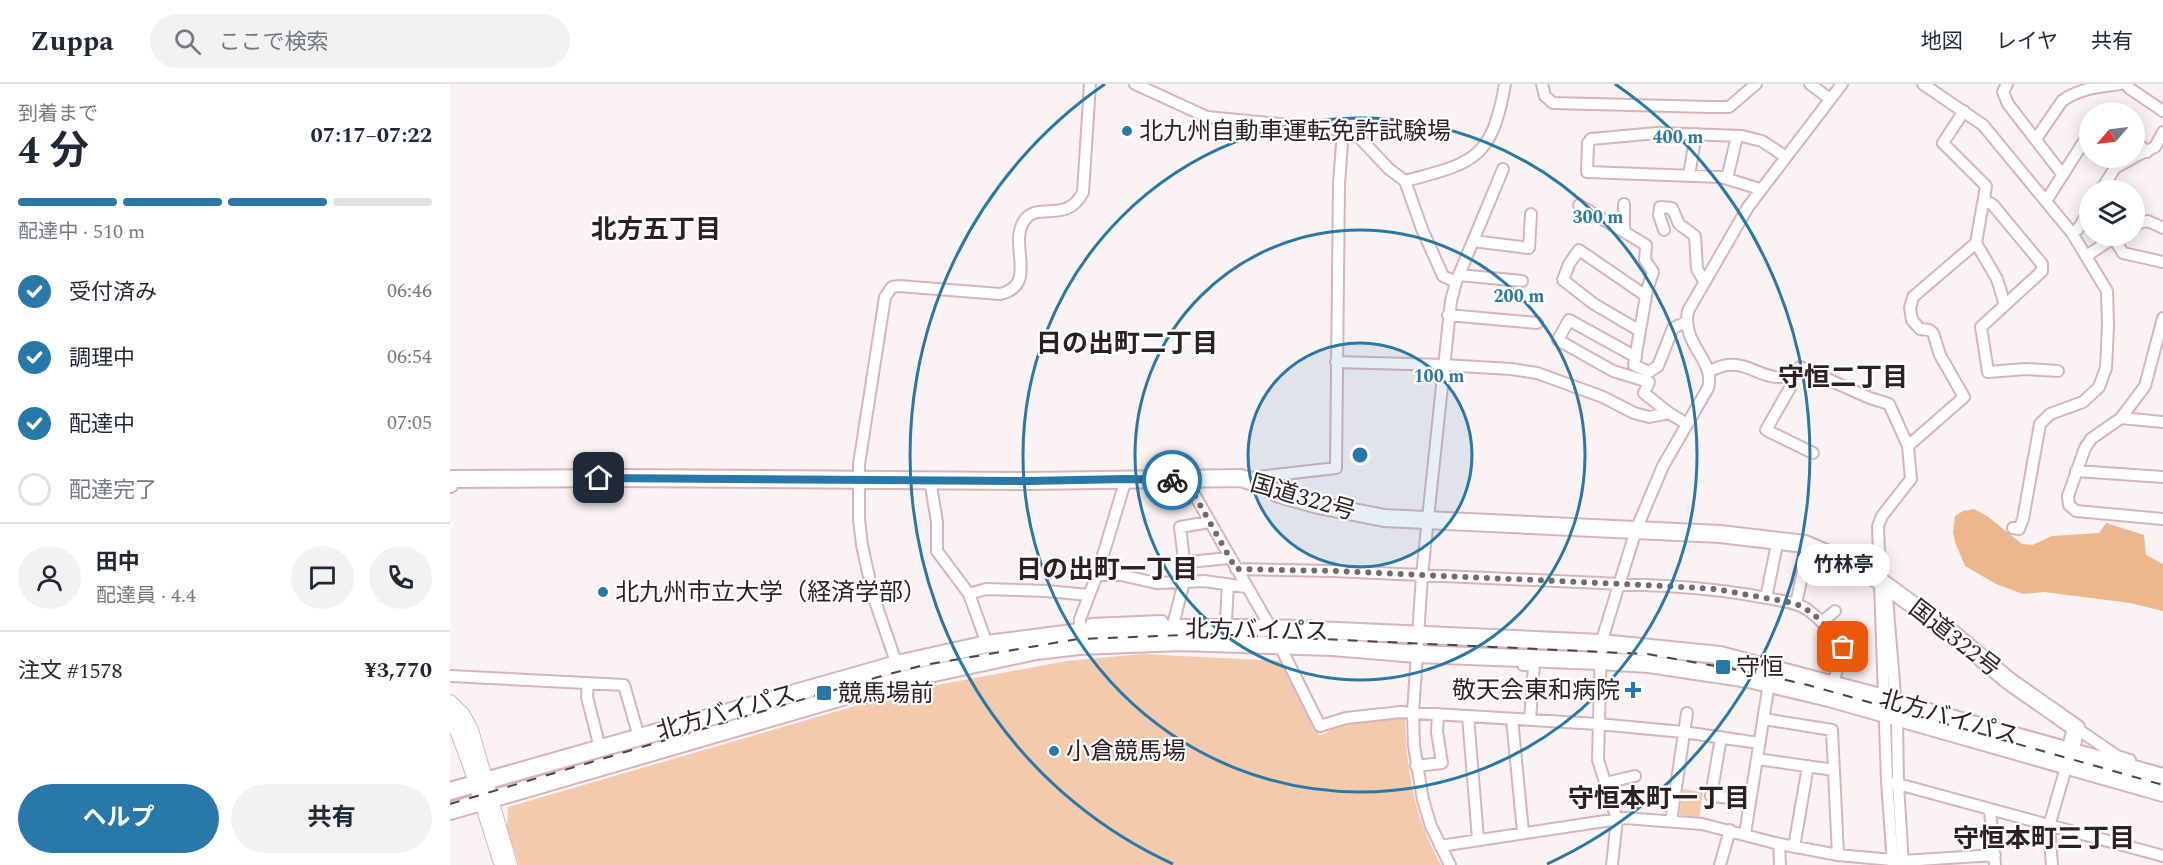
<!DOCTYPE html>
<html lang="ja">
<meta charset="utf-8">
<style>
body{margin:0;font-family:Spectral,"Noto Sans JP",serif;background:#f2f2f3;color:#1f2937;height:100vh;display:flex;flex-direction:column;font-size:22px;white-space:nowrap}
*{box-sizing:border-box;margin:0}
p{font-size:20px;color:#747a83}
.icon{flex:none;width:33px;height:33px;fill:none;stroke:currentColor;stroke-width:2;stroke-linecap:round;stroke-linejoin:round}
.map{position:relative;flex:1;overflow:hidden}
.drawer{display:flex;flex-direction:column;background:#fff;width:450px}
.drawer>*{flex:none}
.needle{width:39px;rotate:242deg}
.controls{position:absolute;left:1629px;top:18px;display:grid;gap:12px}
.controls a{display:grid;place-items:center;width:66px;height:66px;border-radius:50%;background:#fff;box-shadow:0 3px 15px #0003;font-size:30px}
.pin{position:absolute;display:grid;place-items:center;width:51px;height:51px;color:#fff;margin:-26px;border-radius:12px;box-shadow:0 3px 9px #0006}
.courier{position:absolute;display:grid;place-items:center;width:60px;height:60px;margin:-30px;border:4px solid #2978aa;border-radius:50%;background:#fff;color:#222;box-shadow:0 2px 8px #0007}
.bubble{position:absolute;height:42px;border-radius:21px;background:#fff;box-shadow:0 3px 15px #0003;font-size:20px;font-weight:700;line-height:42px;text-align:center}
.head em{font-style:normal;font-weight:700}
.head div{display:flex;flex-direction:column-reverse}
.head{display:flex;align-items:center;justify-content:space-between;height:102px;padding:0 18px}
h1{font-size:39px;font-weight:700;line-height:45px}
.bar{display:grid;grid-template-columns:repeat(4,1fr);gap:9px 6px;align-content:center;height:72px;padding:0 18px}
.bar i{height:8px;border-radius:4px;background:#e0e1e3}
.bar .active{background:#2978aa}
.bar p{grid-column:span 4}
.line{display:flex;align-items:center;gap:15px;padding:0 18px;border-top:2px solid #e0e1e3}
.line div{flex:1}
.round{display:grid;place-items:center;flex:none;width:63px;height:63px;border-radius:32px;background:#f2f2f3}
ol{padding:0 18px;list-style:none}
li{display:flex;align-items:center;gap:18px;height:66px}
li p{margin-inline-start:auto}
li .icon{padding:6px;border-radius:50%;background:#2978aa;color:#fff;stroke-width:4}
li:last-child{color:#747a83}
li i{width:33px;height:33px;border:3px solid #e0e1e3;border-radius:50%}
.action{display:flex;gap:12px;margin-top:auto;padding:12px 18px}
.action a{flex:1;height:69px;border-radius:36px;background:#2978aa;color:#fff;font-size:24px;font-weight:700;line-height:69px;text-align:center}
.action a+a{background:#f2f2f3;color:#1f2937}
header{display:flex;align-items:center;gap:36px;box-sizing:border-box;height:84px;padding:0 30px;background:#fff;border-bottom:2px solid #e0e1e3}
header strong{font-size:28px}
nav{display:flex;gap:33px;margin-inline-start:auto;font-size:21px}
.search{width:420px;height:54px;background:#f2f2f3;display:flex;align-items:center;gap:15px;box-sizing:border-box;padding:0 21px;border-radius:33px;color:#747a83;font-size:22px}
main{display:flex;flex:1;min-height:0}
.map>svg:first-child{display:block}
</style>
<header>
<strong>Zuppa</strong>
<div class="search"><svg class="icon" aria-label="search" viewBox="0 0 24 24"><circle cx="10" cy="10" r="6"/><path d="M15 15l6 6"/></svg>ここで検索</div>
<nav><a>地図</a><a>レイヤ</a><a>共有</a></nav>
</header>
<main>
<section class="drawer">
<div class="head"><div><h1>4 分</h1><p>到着まで</p></div><em>07:17–07:22</em></div>
<div class="bar"><i class="active"></i><i class="active"></i><i class="active"></i><i></i><p>配達中 · 510 m</p></div>
<ol>
<li><svg class="icon" aria-label="check" viewBox="0 0 24 24"><path d="M5 12l5 5 9-10"/></svg>受付済み<p>06:46</p></li>
<li><svg class="icon" aria-label="check" viewBox="0 0 24 24"><path d="M5 12l5 5 9-10"/></svg>調理中<p>06:54</p></li>
<li><svg class="icon" aria-label="check" viewBox="0 0 24 24"><path d="M5 12l5 5 9-10"/></svg>配達中<p>07:05</p></li>
<li><i></i>配達完了</li>
</ol>
<div class="line" style="height:108px"><a class="round"><svg class="icon" aria-label="person" viewBox="0 0 24 24"><circle cx="12" cy="8" r="4"/><path d="M4 21q1-7 8-7t8 7"/></svg></a><div><b>田中</b><p>配達員 · 4.4</p></div><a class="round"><svg class="icon" aria-label="chat" viewBox="0 0 24 24"><path d="M4 5h16v11H9l-5 4z"/></svg></a><a class="round"><svg class="icon" aria-label="phone" viewBox="0 0 24 24"><path d="M5 4h4l2 5-3 2q2 4 5 5l2-3 5 2v4C11 20 4 13 5 4z"/></svg></a></div>
<div class="line" style="height:78px"><div>注文 #1578</div><b>¥3,770</b></div>
<div class="action"><a>ヘルプ</a><a>共有</a></div>
</section>
<div class="map">
<svg width="1713" height="781" viewBox="0 0 1713 781">
<rect width="100%" height="100%" fill="#faf2f3"/>
<path fill="#f4caac" d="M692,570L831,577L870,652L894,639L952,631L955,635C957,691 964,731 991,781H69L57,745L58,723L460,606L617,577Z
M1233,705L1253,708L1249,737L1231,736L1229,733Z"/>
<path fill="#eeb68d" d="M1524,425L1537,432L1572,460L1582,461L1602,452L1649,449L1656,439L1694,451L1696,471L1713,480V527L1680,519L1594,508L1573,510L1546,500L1515,482L1505,458L1503,448L1505,432L1513,427Z"/>
<g fill="none" stroke-linecap="round" stroke-linejoin="round">
<defs>
<path id="minor" d="M685,0L757,33L893,46L906,50L939,85L955,97L972,145L993,192L1006,198
M1092,0L1095,12L1103,19L1260,23H1279L1306,0
M1360,0L1380,15
M1473,0L1533,41L1622,149L1657,207L1658,241L1656,284L1649,303L1633,318L1600,330L1590,340L1573,435L1569,445L1563,444
M1557,0L1553,8L1558,20L1613,91
M1676,0L1679,4L1713,27
M1586,55L1612,17C1630,4 1649,3 1670,0
M1684,56L1697,68
M1684,73L1705,63L1713,48
M1239,91L1246,50
M1277,95L1287,52
M955,97C1023,79 1042,76 1055,0
M1310,105L1271,93L1137,88L1138,59L1141,55L1207,49L1292,52L1312,57L1336,73
M1651,106L1665,84L1683,74
M1596,117L1640,48
M1129,121L1196,161L1195,176L1203,188L1197,206L1184,281L1199,288L1208,282L1223,244L1236,238
M1684,140L1698,137L1713,144
M1214,146L1209,131L1210,123L1222,124L1229,140L1245,152L1247,185L1254,197
M1174,148V120
M1622,149L1628,145L1640,125
M1663,153L1673,169L1713,178
M1023,157L1079,164L1081,130
M1526,159L1547,195L1555,221L1592,187V180L1543,121L1535,116
M1638,171L1666,152
M1009,191L1072,197
M1555,221L1531,243L1538,288L1576,285L1608,287
M998,231L1087,239
M1713,234L1695,302L1671,334L1641,355L1635,364L1618,412L1619,421L1626,427L1713,435
M1190,247L1144,220L1113,196L1119,180L1129,166L1196,212
M1186,273L1119,236L1108,256L1163,287L1199,298L1194,309L1219,329
M886,278L994,281L1061,285L1087,289L1153,313L1184,329L1199,333L1219,329L1237,340
M1259,287C1265,285 1272,281 1278,281C1306,278 1322,308 1350,283L1420,314L1439,320L1458,362L1461,395L1432,432L1428,442L1437,697L1443,781
M1338,292L1341,302L1316,346L1363,369
M1671,334L1713,338
M1458,362L1514,313L1490,271L1483,249L1479,246L1470,245L1462,236L1460,224L1463,213L1526,159L1536,102L1493,59L1514,27
M1626,387L1713,393
M799,394L886,384L889,100L893,46
M480,396L487,438V467L519,510L537,560
M736,396L821,544L870,642L896,634L951,628L1148,640L1233,648L1309,659
M739,478L734,476L730,443L759,438
M786,485L883,487L1216,502C1252,504 1287,508 1322,515C1334,517 1348,519 1358,526C1372,536 1382,549 1393,563L1383,600
M647,491H671L706,499L734,498L739,478L779,474
M1431,500L1437,514L1447,635L1448,700L1453,781
M519,510L536,505L597,507L639,511
M1316,514L1328,455
M1346,520L1353,487
M776,536L778,500
M724,537L734,498L754,497L796,503
M1372,538L1385,527
M641,540L712,537
M630,552V535L647,491L676,395
M1073,581H1084L1080,636
M448,584L423,511L412,461L409,435V380L435,213L442,203L449,202L550,210C589,201 558,161 574,137C587,116 617,141 633,108L640,0
M0,592L174,601L189,653
M138,599L137,613L150,664
M1018,632L1028,755
M1062,635L1073,748
M1314,635L1382,646L1388,771
M1626,644L1667,672L1680,676
M1271,653L1261,712L1300,716
M1307,675L1384,686
M966,682L992,679L987,648L988,630
M1437,697L1713,772
M1155,699L1185,692
M1540,726L1545,781
M1221,737L1237,629
M1295,750L1319,599
M1329,760L1330,781
M990,762L1175,734L1252,740L1325,759L1388,771L1453,777L1545,771
M1344,763L1358,682
M1000,781L981,742L973,716L964,662L963,629L972,491L1001,217L1006,198L1053,85
M1162,781L1167,735L1148,676L1151,559L1186,446L1213,382L1258,304C1266,276 1231,261 1238,227L1298,123L1392,0
M1270,781L1280,746
M1602,781L1599,742L1617,680"/>
<path id="major" d="M0,618L13,631L21,646L60,781
M0,633L7,646L20,681L50,776"/>
<path id="highway" d="M0,400L2,395L170,394L578,397L791,394L809,400L829,410L868,421L934,434L1270,450L1355,460L1388,474L1430,497L1503,550L1559,597L1626,644L1618,676
M0,707L447,580L537,560L630,548L733,544H821L1151,559L1270,571L1434,614L1446,619L1713,693
M0,727L451,596L586,567L629,562L731,558L882,563L967,570L1149,577L1199,580L1299,595L1379,614L1713,709"/>
</defs>
<use href="#minor" stroke="#d8b4ba" stroke-width="14"/>
<use href="#major" stroke="#d8b4ba" stroke-width="16"/>
<use href="#highway" stroke="#d8b4ba" stroke-width="20"/>
<use href="#minor" stroke="#fff" stroke-width="10"/>
<use href="#major" stroke="#fff" stroke-width="14"/>
<use href="#highway" stroke="#fff" stroke-width="16"/>
<path stroke="#504345" stroke-width="2" stroke-dasharray="10 10" stroke-linecap="butt" d="M0,720L435,591L474,581L628,555L761,550L1197,570L1310,590L1358,601L1713,701"/>
</g>
<g fill="none" stroke-linecap="round" stroke-linejoin="round">
<path stroke="#75696b" stroke-width="6" stroke-dasharray="0 10.8" d="M722,396H736L786,485L884,487L1216,502L1265,505L1344,519C1366,528 1379,545 1393,563"/>
<path stroke="#2978aa" stroke-width="8" d="M149,394L578,397L676,395L722,396"/>
</g>
<circle cx="910" cy="371" r="112" fill="#2978aa" fill-opacity=".12"/>
<g fill="none" stroke="#2978aa" stroke-width="3">
<circle cx="910" cy="371" r="112"/>
<circle cx="910" cy="371" r="225"/>
<circle cx="910" cy="371" r="337"/>
<path d="M723 780A450 450 0 0 1 655 0M1165 0A450 450 0 0 1 1097 780"/>
</g>
<g fill="#2978aa" stroke="#fff" stroke-width="2">
<circle cx="677" cy="47" r="6"/>
<circle cx="153" cy="508" r="6"/>
<rect x="1265" y="575" width="16" height="16" rx="3"/>
<path d="M1180 597h6v6h6v6h-6v6h-6v-6h-6v-6h6z"/>
<rect x="366" y="601" width="16" height="16" rx="3"/>
<circle cx="604" cy="667" r="6"/>
</g>
<g text-anchor="middle" stroke-width="4.5" stroke-linejoin="round" paint-order="stroke">
<g font-size="24" fill="#2d1f22" stroke="#fff" text-anchor="start">
<text x="689" y="55">北九州自動車運転免許試験場</text>
<text x="165" y="516">北九州市立大学（経済学部）</text>
<text x="1286" y="591">守恒</text>
<text x="1170" y="614" text-anchor="end">敬天会東和病院</text>
<text x="388" y="617">競馬場前</text>
<text x="616" y="675">小倉競馬場</text>
</g>
<g font-size="24" fill="#2d1f22" stroke="#fff">
<text transform="translate(853 413) rotate(16)" y="8">国道322号</text>
<text transform="translate(807 546) rotate(1)" y="8">北方バイパス</text>
<text transform="translate(1505 554) rotate(38)" y="8">国道322号</text>
<text transform="translate(276 628) rotate(-16)" y="8">北方バイパス</text>
<text transform="translate(1499 633) rotate(16)" y="8">北方バイパス</text>
</g>
<g font-size="26" font-weight="bold" fill="#2d1f22" stroke="#fff">
<text x="206" y="154">北方五丁目</text>
<text x="677" y="268">日の出町二丁目</text>
<text x="1393" y="302">守恒二丁目</text>
<text x="657" y="494">日の出町一丁目</text>
<text x="1209" y="723">守恒本町一丁目</text>
<text x="1594" y="763">守恒本町三丁目</text>
</g>
</g>
<circle cx="910" cy="371" r="9" fill="#2978aa" stroke="#fff" stroke-width="3"/>
<g font-size="18" text-anchor="middle" font-weight="bold" fill="#2978aa" stroke="#fff" stroke-width="4.5" stroke-linejoin="round" paint-order="stroke">
<text x="1228" y="59">400 m</text>
<text x="1148" y="139">300 m</text>
<text x="1069" y="218">200 m</text>
<text x="989" y="298">100 m</text>
</g>
</svg>
<div class="controls">
<a><svg class="needle" viewBox="-14 -14 28 28"><path d="M0-13l5 13h-10z" fill="#e53935"/><path d="M0 13l5-13h-10z" fill="#747a83"/></svg></a>
<a><svg class="icon" aria-label="layers" viewBox="0 0 24 24"><path d="M12 4l9 5-9 5-9-5zM3 14l9 5 9-5"/></svg></a>
</div>
<div class="pin" style="left:1393px;top:563px;background:#ea580c"><svg class="icon" aria-label="bag" viewBox="0 0 24 24"><path d="M5 8h14l-1 12H6zM9 8a3 3 0 0 1 6 0"/></svg></div>
<div class="pin" style="left:149px;top:394px;background:#1f2937"><svg class="icon" aria-label="home" viewBox="0 0 24 24"><path d="M3 11l9-7 9 7M6 9v11h12V9"/></svg></div>
<div class="courier" style="left:722px;top:396px"><svg class="icon" aria-label="bike" viewBox="0 0 24 24"><circle cx="6" cy="16" r="4"/><circle cx="18" cy="16" r="4"/><path d="M6 16l4-8h5l3 8M10 8l3 8H6M13 5h3"/></svg></div>
<div class="bubble" style="left:1347px;top:460px;width:93px">竹林亭</div>
</div>
</main>
